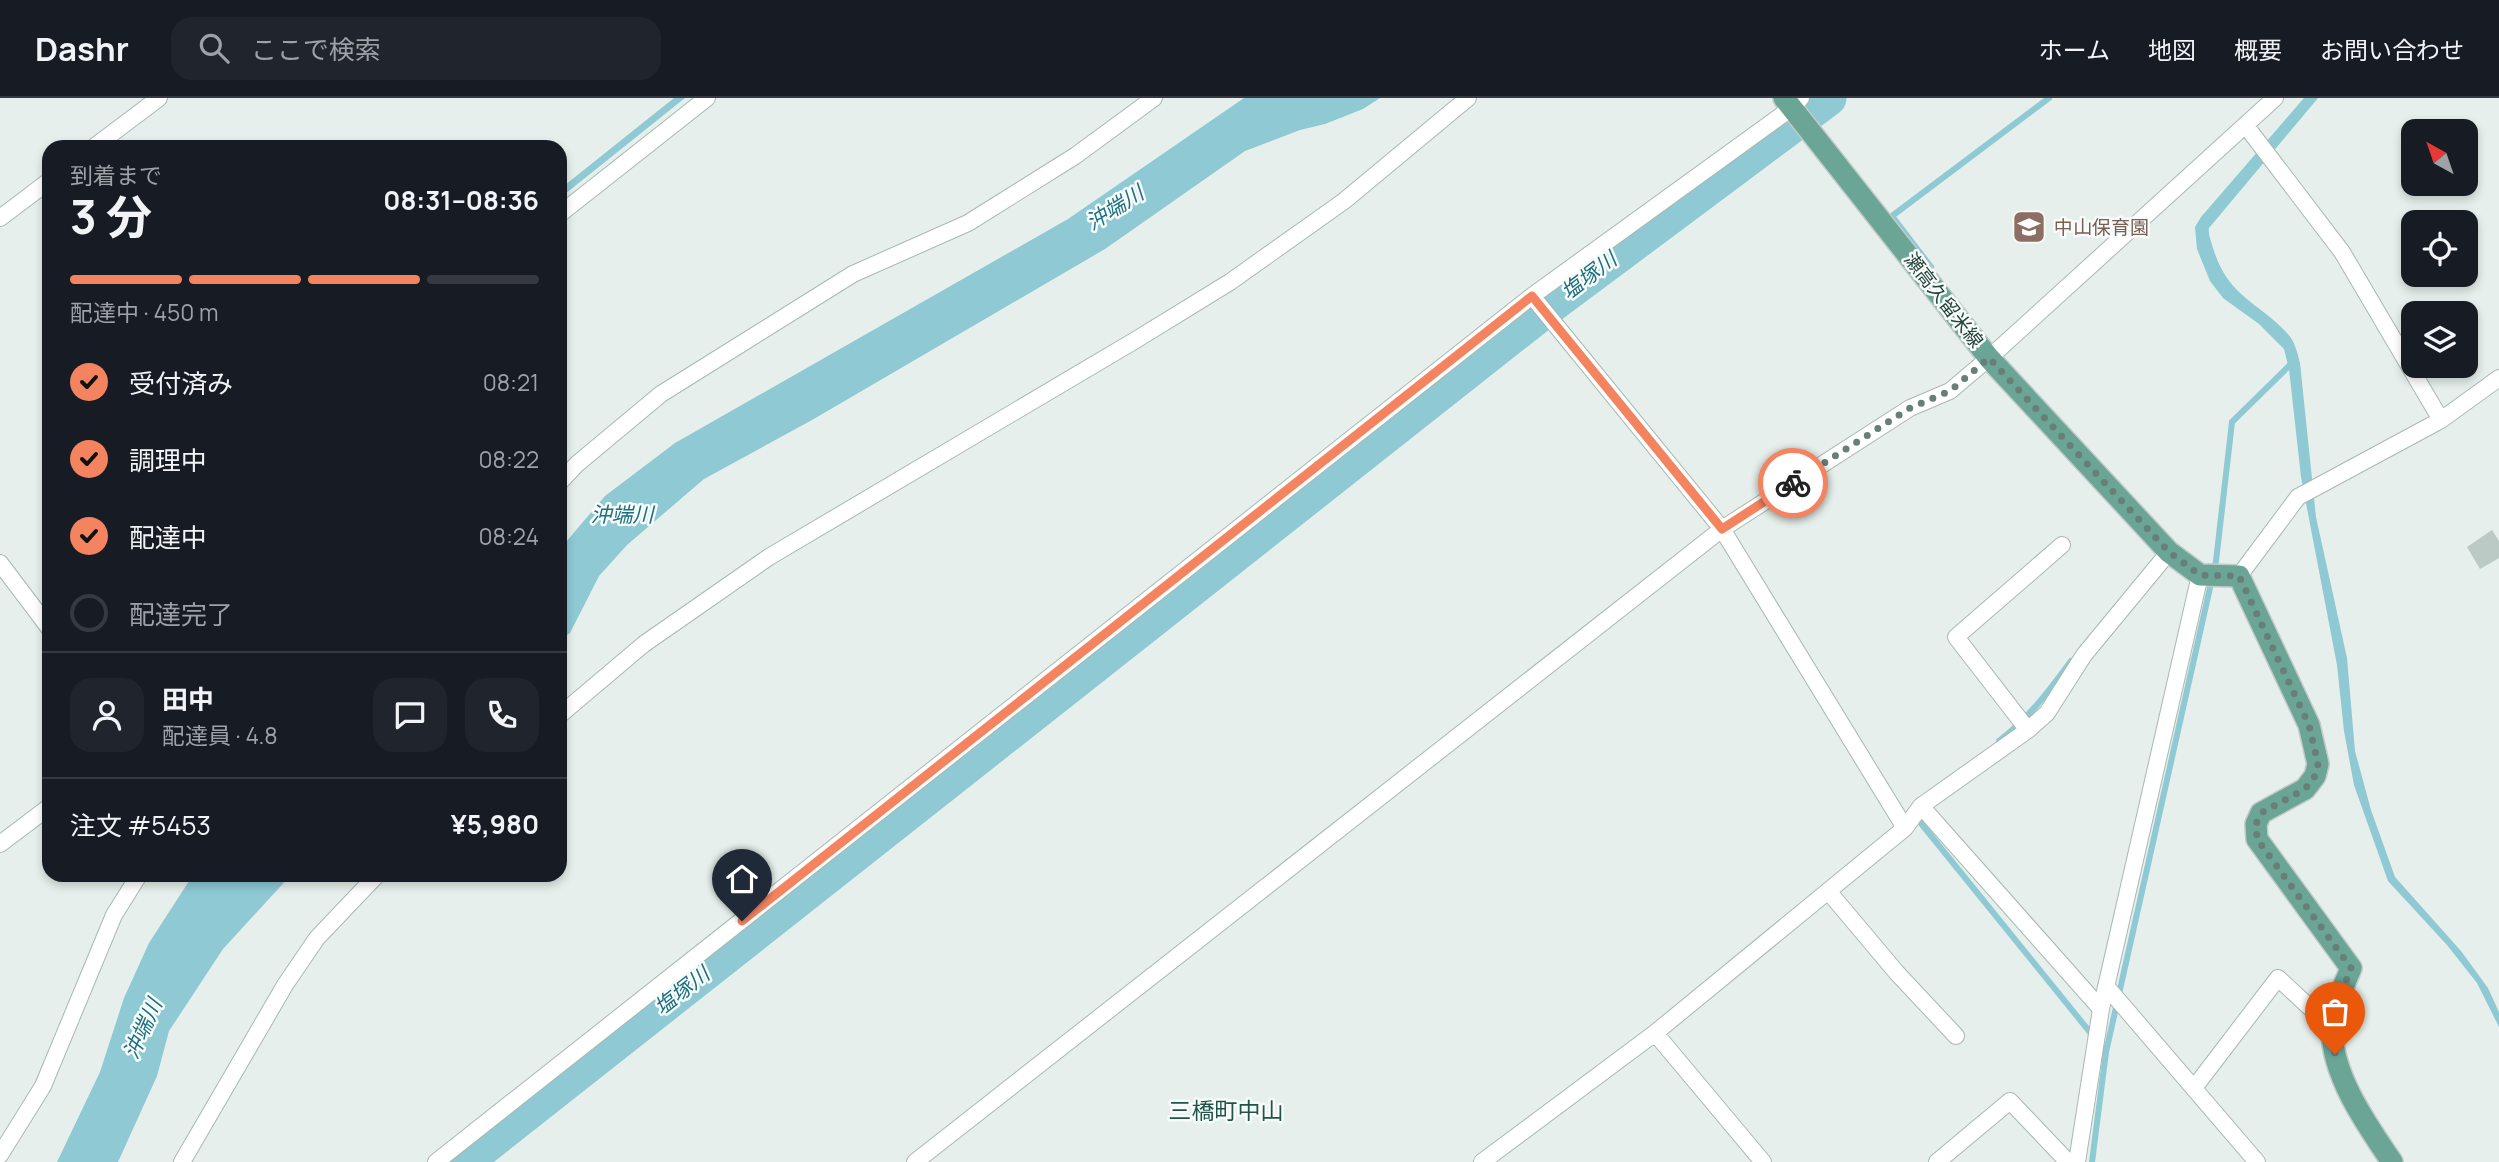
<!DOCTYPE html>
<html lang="ja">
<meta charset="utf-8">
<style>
body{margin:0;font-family:Manrope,"Noto Sans JP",sans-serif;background:#20242c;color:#f1f3f6;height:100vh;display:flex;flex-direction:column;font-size:26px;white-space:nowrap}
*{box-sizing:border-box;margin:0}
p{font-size:23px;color:#9ea1a6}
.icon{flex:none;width:38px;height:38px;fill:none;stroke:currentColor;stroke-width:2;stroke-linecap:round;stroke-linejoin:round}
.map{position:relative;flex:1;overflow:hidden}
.sheet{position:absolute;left:42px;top:42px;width:525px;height:742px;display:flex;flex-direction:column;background:#171b24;border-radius:21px;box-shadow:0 4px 10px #0003}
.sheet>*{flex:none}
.needle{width:46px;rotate:320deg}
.controls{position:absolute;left:2401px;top:21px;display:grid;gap:14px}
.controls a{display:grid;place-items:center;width:77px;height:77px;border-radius:14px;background:#171b24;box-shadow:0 4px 10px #0003;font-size:35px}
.pin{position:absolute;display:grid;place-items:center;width:60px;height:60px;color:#fff;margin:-72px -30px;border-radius:50% 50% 50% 0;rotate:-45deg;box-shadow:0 0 7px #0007}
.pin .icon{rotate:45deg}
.courier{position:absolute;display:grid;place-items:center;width:70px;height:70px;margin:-35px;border:5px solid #f4845f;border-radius:50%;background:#fff;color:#222;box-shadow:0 2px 9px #0007}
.overview em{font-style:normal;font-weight:700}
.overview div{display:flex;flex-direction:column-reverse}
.overview{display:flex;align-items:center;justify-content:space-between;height:119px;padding:0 28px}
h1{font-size:46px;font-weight:700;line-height:52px}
.bar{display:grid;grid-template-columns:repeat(4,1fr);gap:10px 7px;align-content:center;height:84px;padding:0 28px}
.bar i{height:9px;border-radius:5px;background:#363941}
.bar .current{background:#f4845f}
.bar p{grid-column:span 4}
.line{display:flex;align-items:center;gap:18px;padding:0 28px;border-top:2px solid #363941}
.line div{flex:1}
.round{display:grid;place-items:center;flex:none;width:74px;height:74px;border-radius:21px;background:#20242c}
ol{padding:0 28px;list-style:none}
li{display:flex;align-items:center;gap:21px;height:77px}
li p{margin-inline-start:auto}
li .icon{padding:7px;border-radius:50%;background:#f4845f;color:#111;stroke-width:4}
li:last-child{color:#9ea1a6}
li i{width:38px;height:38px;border:4px solid #363941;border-radius:50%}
header{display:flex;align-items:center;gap:42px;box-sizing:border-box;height:98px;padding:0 35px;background:#171b24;border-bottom:2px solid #363941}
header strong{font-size:33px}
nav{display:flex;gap:38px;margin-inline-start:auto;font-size:24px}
.search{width:490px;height:63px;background:#20242c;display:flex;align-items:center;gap:18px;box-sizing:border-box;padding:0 24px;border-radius:21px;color:#9ea1a6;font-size:26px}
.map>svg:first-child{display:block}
</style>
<header>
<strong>Dashr</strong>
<div class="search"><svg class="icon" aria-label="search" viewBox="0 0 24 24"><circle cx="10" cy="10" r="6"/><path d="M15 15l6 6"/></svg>ここで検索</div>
<nav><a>ホーム</a><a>地図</a><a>概要</a><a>お問い合わせ</a></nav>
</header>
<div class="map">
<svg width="2499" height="1064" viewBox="0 0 2499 1064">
<rect width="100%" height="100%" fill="#e6efeb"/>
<path fill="#8ec9d4" d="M674,0H685L560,100V91Z
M1244,0H1380L1363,11L1325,26L1300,32L1245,53L1105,151L812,322L704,381L627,447L599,478L570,535L560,542V451L605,398L675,345L1068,121Z
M2304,0H2318L2209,130C2208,137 2211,143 2213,150C2228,199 2257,203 2287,235C2295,243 2297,254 2300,265L2316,419L2347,560L2355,653L2371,712L2395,779L2461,853L2488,890L2499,914V929L2477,885L2447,847L2388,783L2354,687L2344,633L2337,567L2301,379L2289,271L2284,251L2259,226L2223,200L2210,183L2197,151L2195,129L2201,119Z
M193,777H291L223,851L169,933L157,978L118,1064H57L100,974L124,900L149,845Z"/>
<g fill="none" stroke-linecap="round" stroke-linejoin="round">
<path stroke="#8ec9d4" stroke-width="6" d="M1931,169L1892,118L2049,0
M1999,643C2028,621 2049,593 2071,563
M1915,718L2106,954
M2092,1064L2106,954L2216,463L2232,324L2293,264"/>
<path stroke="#8ec9d4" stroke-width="37" d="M464,1064L1553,205L1828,0"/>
</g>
<path fill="#bbcac4" d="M2492,432L2499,443V460L2480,471L2467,449Z"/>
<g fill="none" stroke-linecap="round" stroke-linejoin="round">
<defs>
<path id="street" d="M2246,28L2342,154L2441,322
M94,49L159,0
M560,116L707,0
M0,120L49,83
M1532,198L1793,9L1801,0
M560,384L577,366L661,296L853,176L968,125L1075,58L1154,0
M0,465L49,530
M2239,478L2298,399L2441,322L2499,280
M560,617L644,546L769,459L1134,243L1230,184L1344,103L1468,0
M2028,632L1956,539L2062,447
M1921,708L2101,911
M0,746L49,709
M1828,793L1897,875L1956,938
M2106,888L2257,1064
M1655,935L1763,1064
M2194,990L2278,880L2332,930
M0,1057L43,988L114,817L139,777
M182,1064L285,887L317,840L377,777
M436,1064L1532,198L1722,431L1905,730
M915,1064L1722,431L1910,310L1950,293L1989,260L2275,0
M1482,1064L1655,935L1905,730L1921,708L2028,632L2047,615L2084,557L2169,454
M1937,1064L2010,1003L2068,1064
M2077,1064L2101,911L2200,477"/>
<path id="primary" d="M1784,0L1989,260L2169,454L2200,477L2239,478L2309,627L2318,666L2315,678L2305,691L2261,715L2256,726L2257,741L2351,870C2344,888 2332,911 2332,932C2332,978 2367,1027 2392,1064"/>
</defs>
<use href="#street" stroke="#a8b8b2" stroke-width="18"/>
<use href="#primary" stroke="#c2cac8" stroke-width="24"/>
<use href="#street" stroke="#fff" stroke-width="16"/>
<use href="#primary" stroke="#6aa596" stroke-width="21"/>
</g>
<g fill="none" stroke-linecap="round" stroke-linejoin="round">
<path stroke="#687f78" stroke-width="7" stroke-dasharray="0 12.6" d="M1793,385L1910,310L1950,293L1989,260L2169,454L2200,477L2239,478L2309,627L2318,666L2315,678L2305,691L2261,715L2256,726L2257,741L2351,870L2340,899L2332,930L2335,956"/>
<path stroke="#f4845f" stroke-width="9" d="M742,823L1532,198L1722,431L1793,385"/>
</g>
<defs>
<symbol id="school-square" viewBox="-11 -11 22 22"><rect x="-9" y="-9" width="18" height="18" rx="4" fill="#8d6e63" stroke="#f7fbf9"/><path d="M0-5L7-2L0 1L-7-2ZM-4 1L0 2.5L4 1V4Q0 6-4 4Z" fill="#fff"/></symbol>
</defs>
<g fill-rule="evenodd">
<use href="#school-square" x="2010" y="110" width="38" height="38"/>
</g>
<g text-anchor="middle" stroke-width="5" stroke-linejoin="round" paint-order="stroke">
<g font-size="19" fill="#785e54" stroke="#f7fbf9" text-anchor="start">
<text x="2054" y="136">中山保育園</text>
</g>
<g font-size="19" fill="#24423a" stroke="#f7fbf9">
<text transform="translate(1944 202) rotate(52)" y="7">瀬高久留米線</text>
</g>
<g font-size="21" font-style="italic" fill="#1c6f80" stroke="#f7fbf9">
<text transform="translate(1115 110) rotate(-32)" y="7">沖端川</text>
<text transform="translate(1589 178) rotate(-37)" y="7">塩塚川</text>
<text x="622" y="424">沖端川</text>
<text transform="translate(682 893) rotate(-38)" y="7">塩塚川</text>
<text transform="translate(143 931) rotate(-66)" y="7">沖端川</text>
</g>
<g font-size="23" fill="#1f5548" stroke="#f7fbf9">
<text x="1226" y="1021">三橋町中山</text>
</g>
</g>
</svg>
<div class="controls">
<a><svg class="needle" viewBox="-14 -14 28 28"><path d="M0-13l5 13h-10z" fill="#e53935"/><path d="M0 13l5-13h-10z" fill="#9ea1a6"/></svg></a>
<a><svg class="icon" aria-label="locate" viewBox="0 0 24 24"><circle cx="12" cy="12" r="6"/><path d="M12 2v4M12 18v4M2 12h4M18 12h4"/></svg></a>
<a><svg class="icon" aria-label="layers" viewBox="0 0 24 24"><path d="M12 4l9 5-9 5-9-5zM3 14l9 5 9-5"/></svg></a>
</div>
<div class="pin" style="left:2335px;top:956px;background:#ea580c"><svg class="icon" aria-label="bag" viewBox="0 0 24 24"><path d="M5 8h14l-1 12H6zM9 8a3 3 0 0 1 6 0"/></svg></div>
<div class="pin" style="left:742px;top:823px;background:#1f2937"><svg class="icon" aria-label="home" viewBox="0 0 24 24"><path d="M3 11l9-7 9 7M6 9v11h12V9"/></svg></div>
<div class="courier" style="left:1793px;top:385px"><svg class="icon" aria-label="bike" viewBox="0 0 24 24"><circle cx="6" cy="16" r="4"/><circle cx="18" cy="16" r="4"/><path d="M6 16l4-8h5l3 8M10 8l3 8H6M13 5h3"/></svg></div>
<section class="sheet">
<div class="overview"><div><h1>3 分</h1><p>到着まで</p></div><em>08:31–08:36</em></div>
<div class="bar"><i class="current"></i><i class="current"></i><i class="current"></i><i></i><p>配達中 · 450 m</p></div>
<ol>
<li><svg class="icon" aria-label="check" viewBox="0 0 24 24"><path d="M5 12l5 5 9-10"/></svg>受付済み<p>08:21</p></li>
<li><svg class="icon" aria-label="check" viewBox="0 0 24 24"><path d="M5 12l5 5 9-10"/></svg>調理中<p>08:22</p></li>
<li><svg class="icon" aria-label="check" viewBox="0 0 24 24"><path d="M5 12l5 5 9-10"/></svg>配達中<p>08:24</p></li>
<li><i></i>配達完了</li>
</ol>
<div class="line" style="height:126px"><a class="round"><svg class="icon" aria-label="person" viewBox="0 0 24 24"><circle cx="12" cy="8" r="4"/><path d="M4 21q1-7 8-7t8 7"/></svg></a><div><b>田中</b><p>配達員 · 4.8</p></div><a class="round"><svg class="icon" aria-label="chat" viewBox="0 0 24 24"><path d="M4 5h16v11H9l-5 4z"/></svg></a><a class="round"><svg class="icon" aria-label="phone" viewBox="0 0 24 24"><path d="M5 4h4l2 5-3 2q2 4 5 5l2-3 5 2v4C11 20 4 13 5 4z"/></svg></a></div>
<div class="line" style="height:91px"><div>注文 #5453</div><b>¥5,980</b></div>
</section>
</div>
